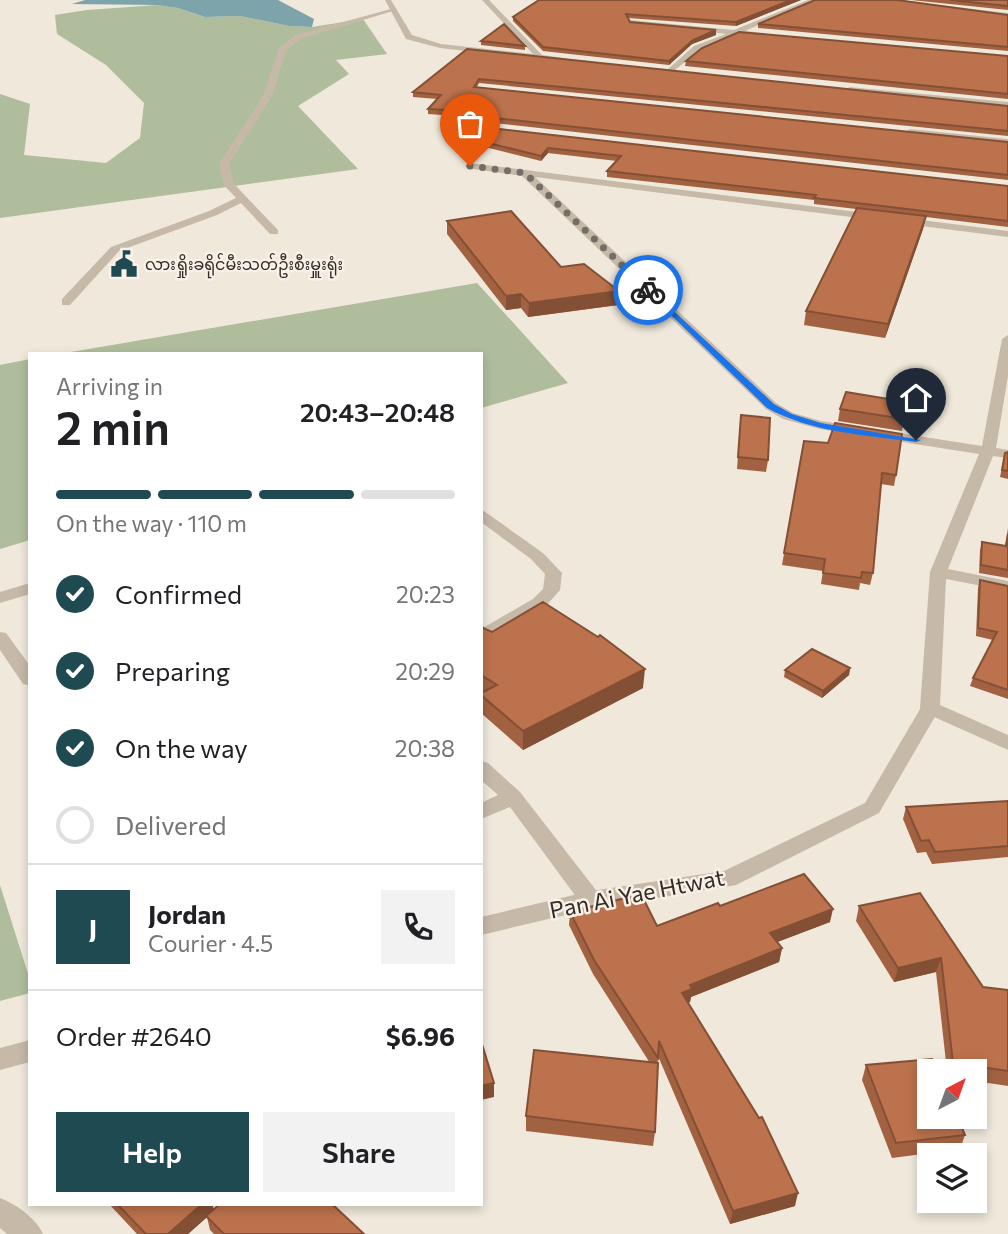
<!DOCTYPE html>
<meta charset="utf-8">
<style>
body{margin:0;font-family:Commissioner,"Noto Sans Myanmar",sans-serif;background:#f2f2f2;color:#202124;height:100vh;display:flex;flex-direction:column;font-size:26px;white-space:nowrap}
*{box-sizing:border-box;margin:0}
p{font-size:23px;color:#757577}
.icon{flex:none;width:38px;height:38px;fill:none;stroke:currentColor;stroke-width:2;stroke-linecap:round;stroke-linejoin:round}
.map{position:relative;flex:1;overflow:hidden}
.details{position:absolute;left:28px;top:352px;width:455px;height:854px;display:flex;flex-direction:column;background:#fff;border-radius:0px;box-shadow:0 4px 10px #0003}
.details>*{flex:none}
.needle{width:46px;rotate:41deg}
.buttons{position:absolute;left:917px;top:1059px;display:grid;gap:14px}
.buttons a{display:grid;place-items:center;width:70px;height:70px;border-radius:0px;background:#fff;box-shadow:0 4px 10px #0003;font-size:35px}
.pin{position:absolute;display:grid;place-items:center;width:60px;height:60px;color:#fff;margin:-72px -30px;border-radius:50% 50% 50% 0;rotate:-45deg;box-shadow:0 0 7px #0007}
.pin .icon{rotate:45deg}
.courier{position:absolute;display:grid;place-items:center;width:70px;height:70px;margin:-35px;border:5px solid #1a73e8;border-radius:50%;background:#fff;color:#222;box-shadow:0 2px 9px #0007}
.head em{font-style:normal;font-weight:600}
.head div{display:flex;flex-direction:column-reverse}
.head{display:flex;align-items:center;justify-content:space-between;height:119px;padding:0 28px}
h1{font-size:46px;font-weight:600;line-height:52px}
.bar{display:grid;grid-template-columns:repeat(4,1fr);gap:10px 7px;align-content:center;height:84px;padding:0 28px}
.bar i{height:9px;border-radius:5px;background:#e0e0e0}
.bar .on{background:#204a52}
.bar p{grid-column:span 4}
.line{display:flex;align-items:center;gap:18px;padding:0 28px;border-top:2px solid #e0e0e0}
.line div{flex:1}
.round{display:grid;place-items:center;flex:none;width:74px;height:74px;border-radius:0px;background:#f2f2f2}
ol{padding:0 28px;list-style:none}
li{display:flex;align-items:center;gap:21px;height:77px}
li p{margin-inline-start:auto}
li .icon{padding:7px;border-radius:50%;background:#204a52;color:#fff;stroke-width:4}
li:last-child{color:#757577}
li i{width:38px;height:38px;border:4px solid #e0e0e0;border-radius:50%}
.cta{display:flex;gap:14px;margin-top:auto;padding:14px 28px}
.cta a{flex:1;height:80px;border-radius:0px;background:#204a52;color:#fff;font-size:28px;font-weight:600;line-height:80px;text-align:center}
.cta a+a{background:#f2f2f2;color:#202124}
.map>svg:first-child{display:block}
</style>
<div class="map">
<svg width="1008" height="1234" viewBox="0 0 1008 1234">
<rect width="100%" height="100%" fill="#efe8db"/>
<path fill="#afbd9c" d="M157,5L178,8L205,17L240,16L289,26L312,27L363,19L387,54L336,60L349,74L298,106L358,169L0,218V94L30,104L24,155L106,163L140,138L144,103L106,65L57,34L55,15L87,10Z
M477,283L568,383L481,408V354L65,353Z
M30,359V540L0,549V365Z
M0,885L30,980V993L0,1001Z"/>
<path fill="#7ca4aa" d="M85,0H278L314,19L312,27L289,26L240,16L205,17L178,8L157,5L72,4Z"/>
<g fill="none" stroke-linecap="round" stroke-linejoin="round">
<path fill="#c6b9a8" fill-rule="evenodd" d="M391,9L396,10L301,39L286,51L272,96L229,164L234,184L278,230V234H270L241,203L217,215L119,251L70,305H62V299L111,247L209,211L236,198L224,185L219,164L263,96L279,48L295,35Z"/>
<path fill="#c6b9a8" fill-rule="evenodd" d="M385,0H391L412,35L441,44L533,54L482,0H489L542,55L599,63L595,65L440,48L406,39Z
M808,0H817L745,31L765,33V37L736,35L700,50L670,74L667,70L694,46L726,34L626,22L630,20L734,30Z
M895,0L1008,13V17L898,2Z
M849,87L1008,102V108L846,91Z
M452,121L487,125L491,128L487,131L449,126L448,124Z
M910,129L1008,139V145L907,134L905,132Z
M470,163L1008,231V237L535,177L776,403L793,413L821,421L982,446L1002,339L1008,335V376L996,448L1008,450V458L993,456L948,569L1008,581V591L946,579L940,705L1008,735V750L923,712L920,708L930,572L979,454L820,429L783,419L766,409L522,176L467,168L465,166Z
M481,509L543,553L562,573L560,590L545,607L481,642V629L533,599L543,589L545,574L531,559L481,522Z
M30,583V594L0,603V592Z
M0,632L6,633L30,666V686L23,684L0,650Z
M481,761L488,763L520,792L599,894L602,900L599,906L591,909L583,906L510,807L481,819V803L498,795L481,780Z
M0,1198C16,1204 36,1218 43,1234H7L0,1228Z"/>
<path fill="#c6b9a8" fill-rule="evenodd" d="M930,702L937,704L940,708L879,813L736,885L591,909L481,935V917L591,891L724,871L865,803L923,704Z
M30,1040V1062L0,1070V1048Z"/>
</g>
<path fill="#a26241" d="M539,0H801L736,26L628,18L630,22L716,35L692,44L669,65L543,51L513,21V17Z
M911,0H1008V10Z
M1008,15V51L758,28V24Z
M481,41L525,46V50L481,45Z
M467,49L1008,106V136L479,83L477,87L1008,142V180L485,122V118L428,114V109L437,99L413,97V92Z
M1008,56V99L685,66L686,61Z
M454,129L1008,186V227L926,217L923,229L885,338L804,325L806,311L856,209L814,204V200L607,177V171L617,161L548,153L541,161L477,145L476,140L454,135Z
M447,221L561,267L618,305L528,317L521,308L506,310L447,234Z
M840,409L904,419L902,431L838,421Z
M740,427L768,460L766,472L737,469Z
M804,441L896,475L894,486L881,484L873,573L870,585L860,583L859,590L821,584L823,571L782,565Z
M1008,452V479L1000,477L1005,453Z
M1008,528V578L979,573L980,550L982,542L1005,546Z
M980,580L1008,586V699L970,686L973,678L993,640L976,636L978,588Z
M481,626L485,629L643,688L523,750L481,713Z
M850,668L849,675L822,698L784,677L785,670Z
M1008,801V857L932,864L926,852L917,853L903,819L906,807Z
M720,906L830,922L777,942L782,948L779,962L691,997L690,1002L688,1003L795,1206L730,1224L658,1056L655,1132L653,1146L526,1131V1116L650,1063L593,974L569,925L570,912L657,926Z
M859,906L983,987L1008,990V1086L975,1081V1071H947L936,972L894,982L856,921Z
M866,1065L965,1135L960,1149L892,1158L862,1080Z
M109,1204H212L214,1209L364,1234H214L210,1230L207,1217L188,1234H137Z"/>
<path fill="#845035" d="M791,0H801L736,26V22Z
M716,30V35L692,44L669,65V61L693,40Z
M548,148V153L541,161V156Z
M926,216L923,229L885,338L888,324Z
M619,291L618,305L528,317L529,303Z
M521,294V308L506,310V296Z
M850,668L849,675L822,698L823,691Z
M645,669L643,688L523,750V731Z
M833,909L830,922L767,946L770,933Z
M782,948L779,962L691,997L690,1002L680,1006L682,993L690,985Z
M941,958L936,972L894,982L898,968Z
M494,1083V1097L481,1100V1086Z
M798,1193L795,1206L730,1224L733,1211Z
M202,1204H212L214,1211L188,1234H168Z"/>
<path fill="#bc724c" stroke="#845035" stroke-width="2" d="M539,0H791L736,22L626,14L630,22L716,30L693,40L669,61L543,47L513,17Z
M815,0H897L1008,15V47L758,24Z
M950,0H1008V6Z
M504,24L525,46L481,41Z
M739,32L1008,56V94L686,61L702,48Z
M467,49L1008,106V131L479,79L474,87L1008,142V175L485,117L494,113L428,109L441,95L413,92Z
M464,125L1008,186V221L814,198L816,195L607,171L621,156L548,148L541,156L476,140L485,137L454,129Z
M857,208L926,216L888,324L806,311Z
M511,211L561,267L584,264L619,291L529,303L521,294L506,296L447,221Z
M846,392L907,402L904,419L840,409Z
M741,415L770,418L768,460L738,457Z
M835,423L902,434L896,475L882,473L873,573L862,572L861,578L823,573L825,559L784,553L804,441L828,443Z
M1008,452V471L1002,470L1005,453Z
M1008,534V570L981,565L982,542L1006,546Z
M980,580L1008,586V690L973,678L997,632L978,628Z
M543,602L598,637L600,635L645,669L523,731L481,695V693L497,685L481,675V626L485,629L492,632Z
M812,649L850,668L823,691L785,670Z
M1008,801V846L935,852L929,840L921,841L906,807Z
M804,874L833,909L770,933L782,948L690,985L692,989L682,993L759,1118L762,1117L798,1193L733,1211L659,1041L658,1058L594,960L570,912L641,894L657,926L718,903L720,906Z
M920,893L983,987L1008,990V1071L953,1063L941,958L898,968L859,906Z
M481,1041L494,1083L481,1086Z
M534,1050L658,1063L655,1132L526,1116Z
M932,1059L937,1071H929V1116H957L965,1135L896,1143L866,1065Z
M117,1204H202L168,1234H146Z
M220,1204H332L364,1234H224L206,1216Z"/>
<path fill="#1a73e8" d="M648,287L774,404L792,414L821,423L921,440L916,442C866,435 813,433 767,408L646,291Z"/>
<g fill="none" stroke-linecap="round" stroke-linejoin="round">
<path stroke="#756e66" stroke-width="7" stroke-dasharray="0 12.6" d="M470,166L525,173L648,290"/>
</g>
<defs>
<symbol id="civic-bare" viewBox="-9 -9 18 18"><path d="M-.6-6.5H3V-4.5H.6V-3L4-1V1h2V6H-6V1h2V-1L-.6-3ZM-1.2 2.5V6h2.4V2.5Z" fill="#204a52" stroke="#f8f1e7" stroke-width="2.5" paint-order="stroke"/></symbol>
</defs>
<g fill-rule="evenodd">
<use href="#civic-bare" x="105" y="245" width="38" height="38"/>
</g>
<g text-anchor="middle" stroke-width="5" stroke-linejoin="round" paint-order="stroke">
<g font-size="16" fill="#342c27" stroke="#f8f1e7" text-anchor="start">
<text x="145" y="270">လားရှိုးခရိုင်မီးသတ်ဦးစီးမှူးရုံး</text>
</g>
<g font-size="23" fill="#342c27" stroke="#f8f1e7">
<text transform="translate(637 894) rotate(-11)" y="8">Pan Ai Yae Htwat</text>
</g>
</g>
</svg>
<div class="buttons">
<a><svg class="needle" viewBox="-14 -14 28 28"><path d="M0-13l5 13h-10z" fill="#e53935"/><path d="M0 13l5-13h-10z" fill="#757577"/></svg></a>
<a><svg class="icon" aria-label="layers" viewBox="0 0 24 24"><path d="M12 4l9 5-9 5-9-5zM3 14l9 5 9-5"/></svg></a>
</div>
<div class="pin" style="left:470px;top:166px;background:#ea580c"><svg class="icon" aria-label="bag" viewBox="0 0 24 24"><path d="M5 8h14l-1 12H6zM9 8a3 3 0 0 1 6 0"/></svg></div>
<div class="pin" style="left:916px;top:440px;background:#1f2937"><svg class="icon" aria-label="home" viewBox="0 0 24 24"><path d="M3 11l9-7 9 7M6 9v11h12V9"/></svg></div>
<div class="courier" style="left:648px;top:290px"><svg class="icon" aria-label="bike" viewBox="0 0 24 24"><circle cx="6" cy="16" r="4"/><circle cx="18" cy="16" r="4"/><path d="M6 16l4-8h5l3 8M10 8l3 8H6M13 5h3"/></svg></div>
<section class="details">
<div class="head"><div><h1>2 min</h1><p>Arriving in</p></div><em>20:43–20:48</em></div>
<div class="bar"><i class="on"></i><i class="on"></i><i class="on"></i><i></i><p>On the way · 110 m</p></div>
<ol>
<li><svg class="icon" aria-label="check" viewBox="0 0 24 24"><path d="M5 12l5 5 9-10"/></svg>Confirmed<p>20:23</p></li>
<li><svg class="icon" aria-label="check" viewBox="0 0 24 24"><path d="M5 12l5 5 9-10"/></svg>Preparing<p>20:29</p></li>
<li><svg class="icon" aria-label="check" viewBox="0 0 24 24"><path d="M5 12l5 5 9-10"/></svg>On the way<p>20:38</p></li>
<li><i></i>Delivered</li>
</ol>
<div class="line" style="height:126px"><b class="round" style="background:#204a52;color:#fff">J</b><div><b>Jordan</b><p>Courier · 4.5</p></div><a class="round"><svg class="icon" aria-label="phone" viewBox="0 0 24 24"><path d="M5 4h4l2 5-3 2q2 4 5 5l2-3 5 2v4C11 20 4 13 5 4z"/></svg></a></div>
<div class="line" style="height:91px"><div>Order #2640</div><b>$6.96</b></div>
<div class="cta"><a>Help</a><a>Share</a></div>
</section>
</div>
